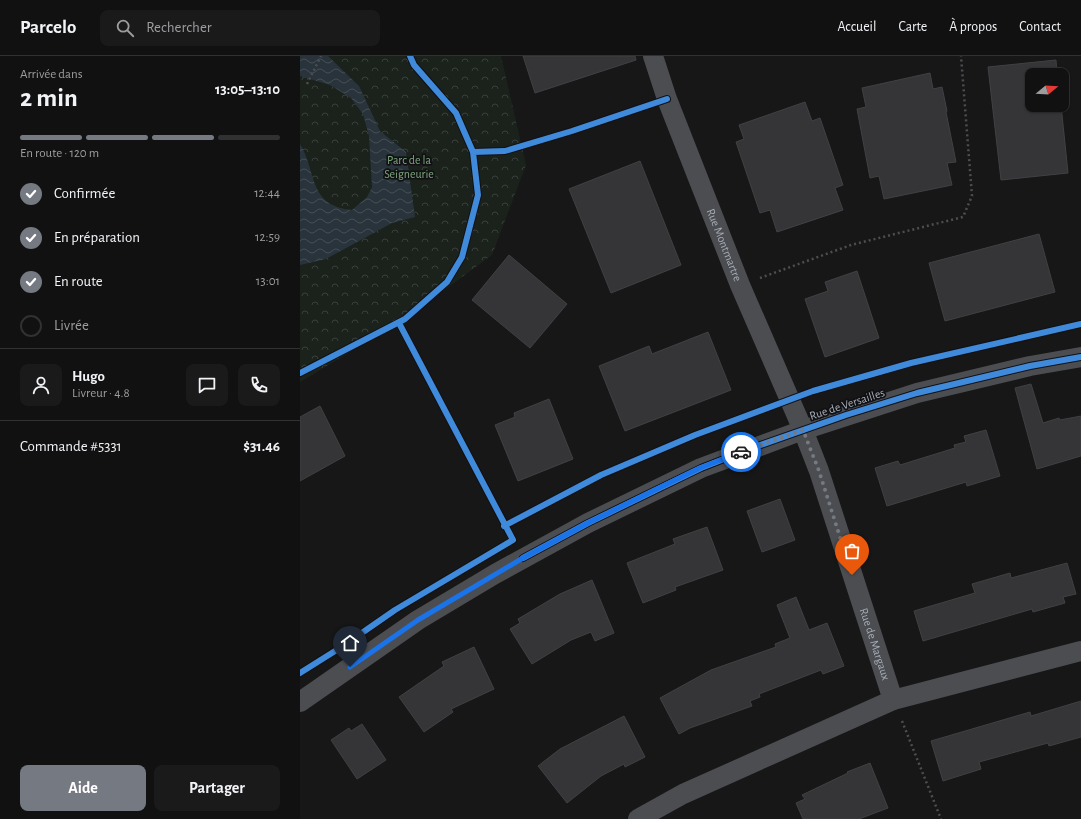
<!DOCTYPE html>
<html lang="fr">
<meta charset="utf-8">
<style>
body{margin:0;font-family:"Alegreya Sans",sans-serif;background:#1a1a1b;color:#f1f3f6;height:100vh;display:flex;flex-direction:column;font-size:15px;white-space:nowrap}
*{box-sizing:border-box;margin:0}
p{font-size:13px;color:#9c9d9f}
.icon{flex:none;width:22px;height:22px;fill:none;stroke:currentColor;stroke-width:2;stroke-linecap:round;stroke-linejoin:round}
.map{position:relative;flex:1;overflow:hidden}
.sheet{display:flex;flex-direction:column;background:#111112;width:300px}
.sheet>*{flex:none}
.needle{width:26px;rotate:72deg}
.fabs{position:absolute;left:725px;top:12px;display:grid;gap:8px}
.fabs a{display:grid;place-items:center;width:44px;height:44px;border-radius:8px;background:#111112;box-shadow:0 1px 3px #0004,0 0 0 1px #303132;font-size:20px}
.pin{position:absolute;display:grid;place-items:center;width:34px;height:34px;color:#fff;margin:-41px -17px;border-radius:50% 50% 50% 0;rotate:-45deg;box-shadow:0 0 4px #0007}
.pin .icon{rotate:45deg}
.courier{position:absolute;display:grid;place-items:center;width:40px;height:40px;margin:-20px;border:3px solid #1a73e8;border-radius:50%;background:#fff;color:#222;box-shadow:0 1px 5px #0007}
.head em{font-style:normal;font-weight:700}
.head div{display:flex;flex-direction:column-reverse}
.head{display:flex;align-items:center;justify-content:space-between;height:68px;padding:0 20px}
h1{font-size:26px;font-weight:700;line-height:30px}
.bar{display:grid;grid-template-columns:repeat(4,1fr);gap:6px 4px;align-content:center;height:48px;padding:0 20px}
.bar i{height:5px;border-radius:3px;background:#303132}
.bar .active{background:#757981}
.bar p{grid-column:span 4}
.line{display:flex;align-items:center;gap:10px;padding:0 20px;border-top:1px solid #303132}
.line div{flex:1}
.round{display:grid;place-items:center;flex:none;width:42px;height:42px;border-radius:8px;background:#1a1a1b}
ol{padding:0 20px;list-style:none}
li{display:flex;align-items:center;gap:12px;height:44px}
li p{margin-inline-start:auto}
li .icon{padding:4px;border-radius:50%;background:#757981;color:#fff;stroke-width:4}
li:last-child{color:#9c9d9f}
li i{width:22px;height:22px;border:2px solid #303132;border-radius:50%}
.button{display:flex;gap:8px;margin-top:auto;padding:8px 20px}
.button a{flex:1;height:46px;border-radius:8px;background:#757981;color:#fff;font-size:16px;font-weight:700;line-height:46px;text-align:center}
.button a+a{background:#1a1a1b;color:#f1f3f6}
header{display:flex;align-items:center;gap:24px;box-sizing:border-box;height:56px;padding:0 20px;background:#111112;border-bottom:1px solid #303132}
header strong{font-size:19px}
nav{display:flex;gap:22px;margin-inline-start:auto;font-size:14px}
.search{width:280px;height:36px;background:#1a1a1b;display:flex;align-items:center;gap:10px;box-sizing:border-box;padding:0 14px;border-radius:8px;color:#9c9d9f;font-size:15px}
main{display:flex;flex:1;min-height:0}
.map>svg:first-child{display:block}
</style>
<header>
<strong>Parcelo</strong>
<div class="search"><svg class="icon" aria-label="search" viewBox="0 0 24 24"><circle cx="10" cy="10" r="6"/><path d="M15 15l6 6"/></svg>Rechercher</div>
<nav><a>Accueil</a><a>Carte</a><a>À propos</a><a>Contact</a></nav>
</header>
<main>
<section class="sheet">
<div class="head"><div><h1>2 min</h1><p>Arrivée dans</p></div><em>13:05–13:10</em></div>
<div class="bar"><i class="active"></i><i class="active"></i><i class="active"></i><i></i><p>En route · 120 m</p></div>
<ol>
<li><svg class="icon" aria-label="check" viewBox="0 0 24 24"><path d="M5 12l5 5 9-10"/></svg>Confirmée<p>12:44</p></li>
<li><svg class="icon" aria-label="check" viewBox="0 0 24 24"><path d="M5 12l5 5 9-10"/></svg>En préparation<p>12:59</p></li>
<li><svg class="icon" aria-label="check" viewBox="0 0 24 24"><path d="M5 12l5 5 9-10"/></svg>En route<p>13:01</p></li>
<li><i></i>Livrée</li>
</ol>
<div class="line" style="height:72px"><a class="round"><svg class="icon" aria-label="person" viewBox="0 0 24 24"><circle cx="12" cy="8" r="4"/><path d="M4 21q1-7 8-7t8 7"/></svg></a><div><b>Hugo</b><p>Livreur · 4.8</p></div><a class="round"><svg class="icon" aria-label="chat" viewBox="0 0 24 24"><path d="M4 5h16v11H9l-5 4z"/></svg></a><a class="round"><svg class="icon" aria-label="phone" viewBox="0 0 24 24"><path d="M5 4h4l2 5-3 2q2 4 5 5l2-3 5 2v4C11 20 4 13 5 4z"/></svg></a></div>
<div class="line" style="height:52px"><div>Commande #5331</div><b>$31.46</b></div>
<div class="button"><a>Aide</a><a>Partager</a></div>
</section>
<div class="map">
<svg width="781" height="763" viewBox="0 0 781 763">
<defs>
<pattern id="forest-crowns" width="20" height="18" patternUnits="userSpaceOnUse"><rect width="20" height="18" fill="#1b221c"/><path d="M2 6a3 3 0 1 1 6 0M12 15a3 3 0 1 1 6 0" fill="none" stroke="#39403b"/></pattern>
<pattern id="water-waves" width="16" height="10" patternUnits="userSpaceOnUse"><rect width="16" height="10" fill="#29333b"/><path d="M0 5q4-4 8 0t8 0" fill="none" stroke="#454e55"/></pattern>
</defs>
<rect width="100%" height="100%" fill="#171718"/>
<path fill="url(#forest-crowns)" d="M0,0H201L226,109L192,199L105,263L0,326Z"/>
<path fill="url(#water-waves)" d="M0,0H28L59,30L80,75L106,96L115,161L92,167L26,203L0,209V88C17,116 8,150 52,154L67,141L72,131L69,80L63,58L51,42L30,29L0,20Z"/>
<path fill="#353537" stroke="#404144" d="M223,0H335L336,4L235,37Z
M756,4L757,19H732V49H761L768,117L701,124L688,11Z
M630,17L633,33L642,31L647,55L646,56L656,106L647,107L652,129L584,143L579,120L570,122L557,53L566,51L562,32Z
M505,46L512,65L520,62L543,129L535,132L543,154L477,176L470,154L460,157L436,86L444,83L439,69Z
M340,105L381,209L311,237L269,133Z
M739,178L755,236L645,265L629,207Z
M209,199L267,248L230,292L172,244Z
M557,215L579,282L525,301L505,243L528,235L525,226Z
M408,276L431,334L325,375L299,310L349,290L352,298Z
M731,328L743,367L759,362L760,364L781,360V400L737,413L715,332Z
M249,343L273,403L218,425L195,369L215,361L214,357Z
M20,350L45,400L0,425V361Z
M686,374L700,420L667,430L666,426L587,450L575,412L598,405L600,409L655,392L654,389L666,386L664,380Z
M480,443L495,484L462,496L447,455Z
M407,471L423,514L375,531L376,534L343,547L327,507L375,488L373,483Z
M767,507L776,538L763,541L765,547L733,556L732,553L623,585L614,555L675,537L672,528L710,517L711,522Z
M292,524L314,577L295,585L291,576L271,584L232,608L210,573L220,567L218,563L260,538Z
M496,541L509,574L527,567L544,610L523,618L521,614L459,638L460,641L450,645L452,650L390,672L379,678L360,642L411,614L476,591L475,588L490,582L477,549Z
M174,591L194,633L151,653L153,656L124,676L99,641L144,610L142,606Z
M781,645V681L749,690L748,687L679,706L681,713L643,725L631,685L730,656L731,660Z
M324,660L345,701L325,711L324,708L301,720L267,747L238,710L260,693Z
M62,668L86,704L57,723L31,684L49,672L51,675Z
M570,707L588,752L559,763H503L496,747L505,743L502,739L548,717L547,716Z"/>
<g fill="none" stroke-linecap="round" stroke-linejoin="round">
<path stroke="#4d4e52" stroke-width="2.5" stroke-dasharray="2 3" stroke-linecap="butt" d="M7,28L21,0
M460,222L551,189L663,161L672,140L661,0
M602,665L641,763"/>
<g stroke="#4b4d51" stroke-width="20">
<path id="s1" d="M353,0L367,43L440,229L503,374L519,415L593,644"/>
<path d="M0,646L118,564L195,518L288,467L401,412L503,374L617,337L730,310L781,301"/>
<path d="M338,763L383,738L593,644L781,595"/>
</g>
<defs>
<path id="cycleway" d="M173,96L205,95L272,75L367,43
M0,317L105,263L147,226L162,201L178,139L173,96L156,57L114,9L110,0
M204,470L301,419L395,379L513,335L611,307L781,268
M223,502L288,467L401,412L452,392L546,359L617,337L730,310L781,301
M0,617L43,590L95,554L213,484L99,267"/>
</defs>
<use href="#cycleway" stroke="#111114" stroke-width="8"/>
<use href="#cycleway" stroke="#408adc" stroke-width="6"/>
</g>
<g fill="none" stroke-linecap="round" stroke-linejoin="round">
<path stroke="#757981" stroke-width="4" stroke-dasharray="0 7.2" d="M441,396L503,374L519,415L552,519"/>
<path stroke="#1a73e8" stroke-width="5" d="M50,611L118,564L223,502L288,467L359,432L400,412L441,396"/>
</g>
<g text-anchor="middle" stroke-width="3.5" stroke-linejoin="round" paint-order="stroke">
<g font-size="12" fill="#7da67d" stroke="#111114">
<text x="109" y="108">Parc de la<tspan x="109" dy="14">Seigneurie</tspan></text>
</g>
<g font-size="12" fill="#a7aeb9" stroke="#111114">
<text dy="4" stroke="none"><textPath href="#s1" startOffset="202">Rue Montmartre</textPath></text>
<text transform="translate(547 348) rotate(-18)" y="4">Rue de Versailles</text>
<text dy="4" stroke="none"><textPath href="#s1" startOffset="629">Rue de Margaux</textPath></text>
</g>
</g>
</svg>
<div class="fabs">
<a><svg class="needle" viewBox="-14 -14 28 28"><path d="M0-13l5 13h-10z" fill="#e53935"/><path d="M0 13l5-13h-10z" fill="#9c9d9f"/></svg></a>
</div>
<div class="pin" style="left:552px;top:519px;background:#ea580c"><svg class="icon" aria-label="bag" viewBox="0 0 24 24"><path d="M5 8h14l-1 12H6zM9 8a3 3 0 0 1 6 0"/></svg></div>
<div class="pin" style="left:50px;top:611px;background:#1f2937"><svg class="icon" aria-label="home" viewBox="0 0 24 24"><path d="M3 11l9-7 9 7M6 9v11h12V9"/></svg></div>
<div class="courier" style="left:441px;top:396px"><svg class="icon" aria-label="car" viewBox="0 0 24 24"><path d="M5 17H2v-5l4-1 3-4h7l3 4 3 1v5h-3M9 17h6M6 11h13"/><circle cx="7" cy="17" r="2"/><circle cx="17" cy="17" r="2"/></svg></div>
</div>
</main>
